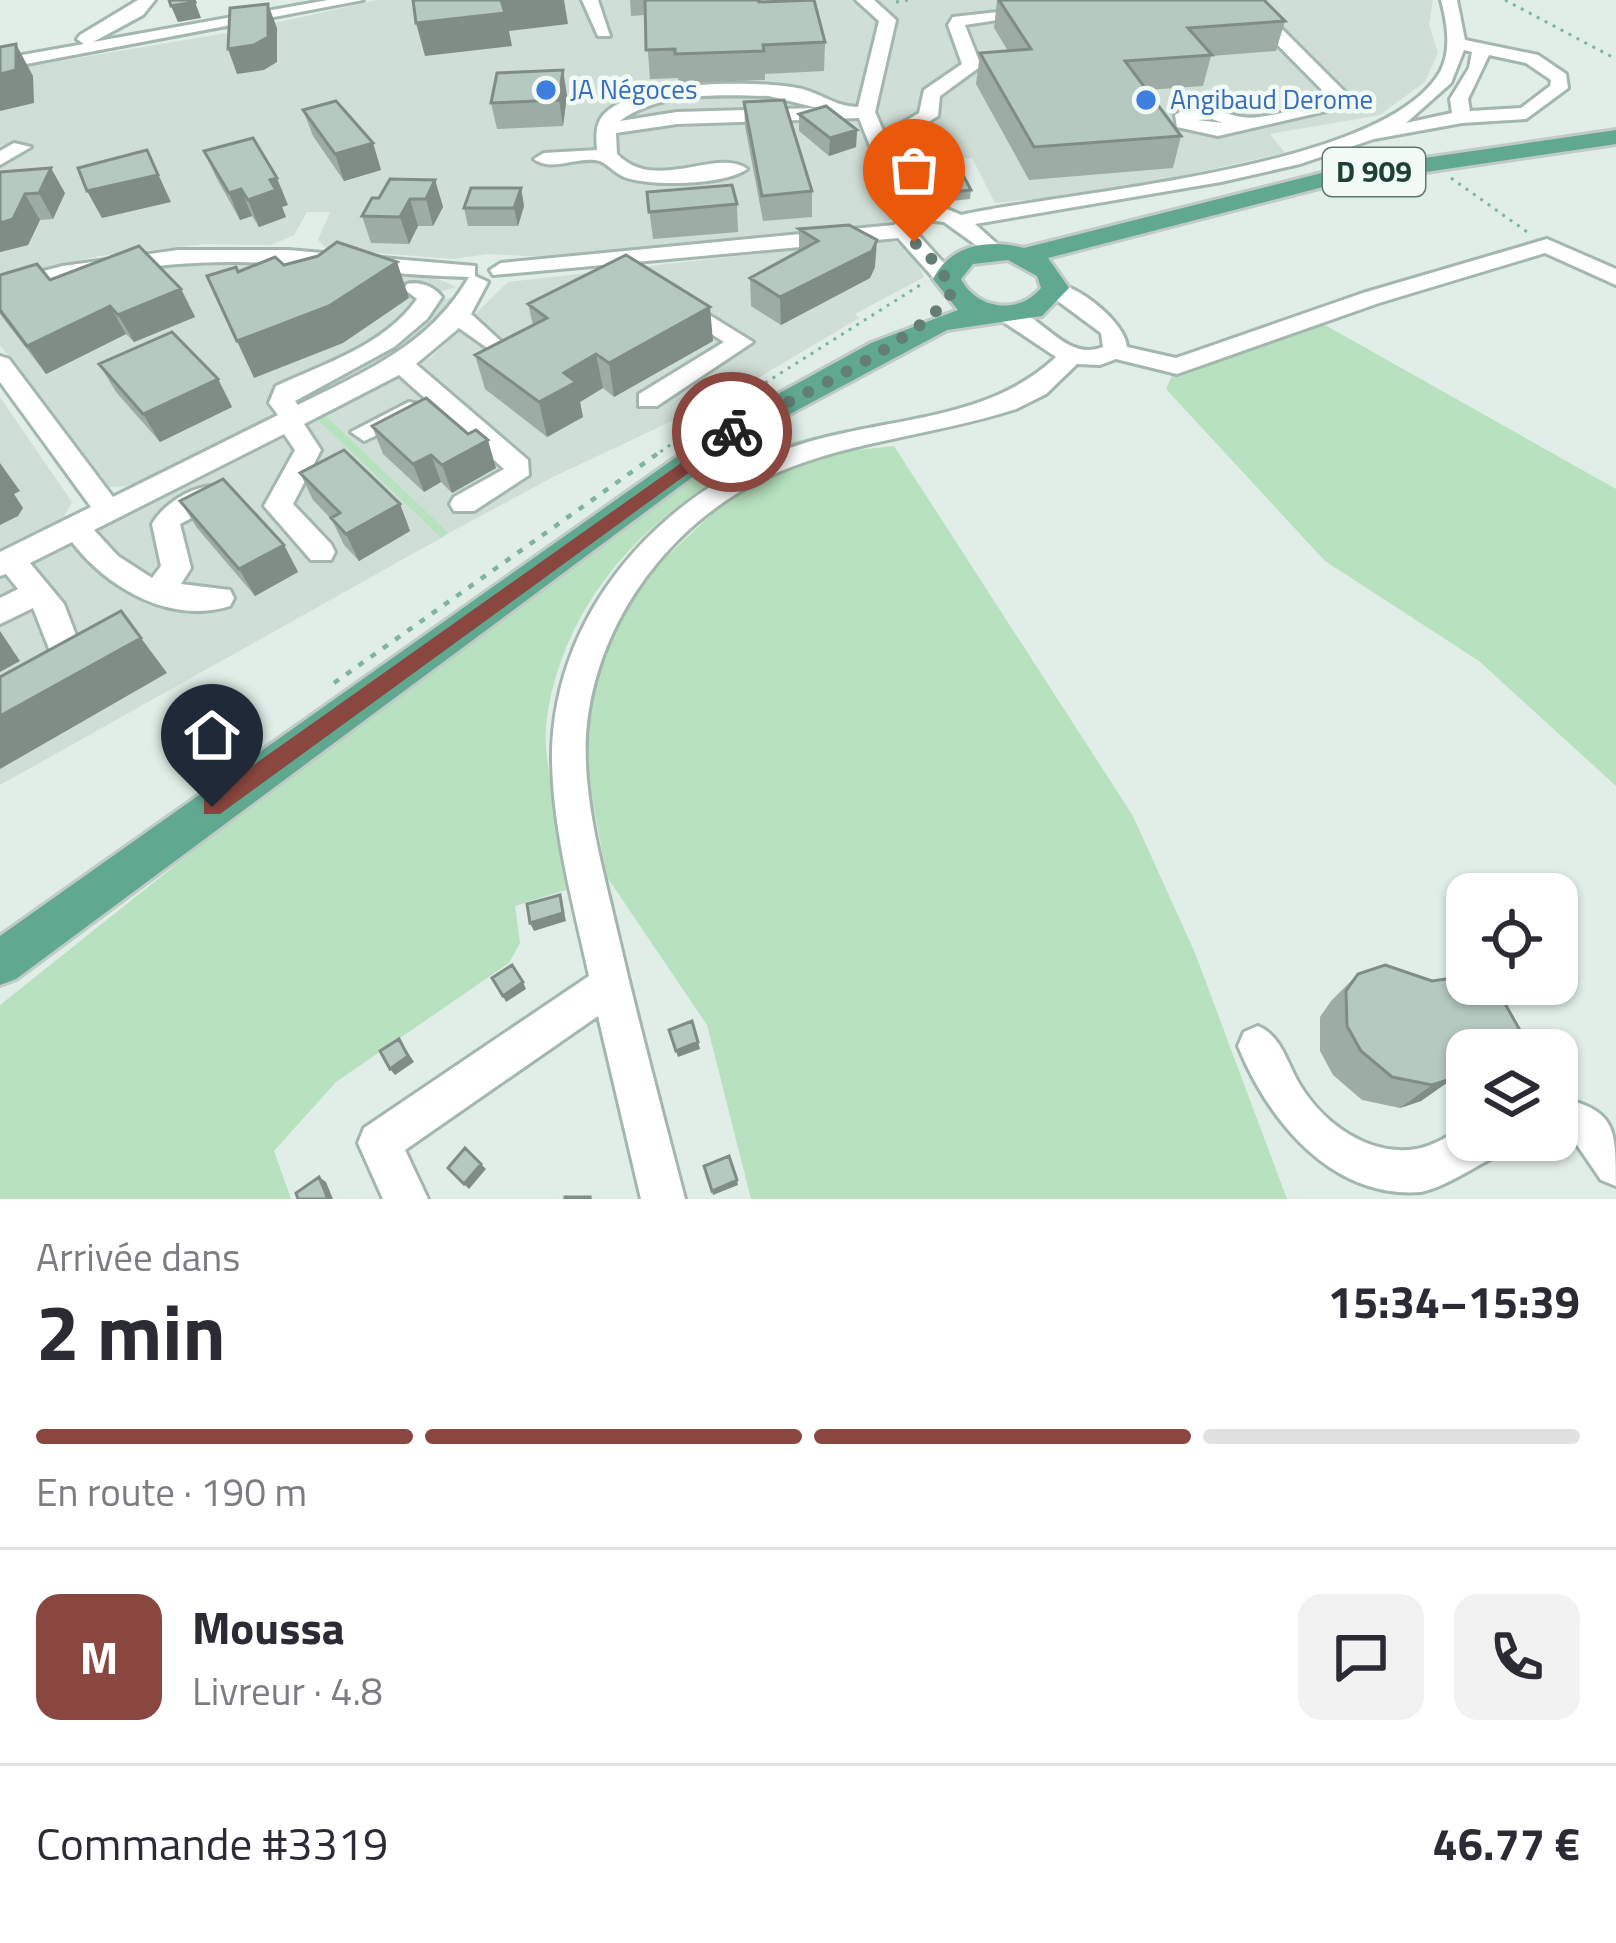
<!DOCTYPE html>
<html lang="fr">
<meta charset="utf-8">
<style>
body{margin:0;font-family:"Titillium Web",sans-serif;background:#f2f2f3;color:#2b2b33;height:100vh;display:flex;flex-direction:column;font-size:45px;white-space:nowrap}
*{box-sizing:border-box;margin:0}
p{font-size:39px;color:#7c7c81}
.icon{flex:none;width:66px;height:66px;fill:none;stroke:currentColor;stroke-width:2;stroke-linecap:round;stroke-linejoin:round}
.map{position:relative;height:1199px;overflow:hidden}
.panel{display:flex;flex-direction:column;background:#fff;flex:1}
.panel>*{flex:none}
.tools{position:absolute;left:1446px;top:873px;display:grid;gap:24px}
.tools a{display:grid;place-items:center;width:132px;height:132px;border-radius:24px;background:#fff;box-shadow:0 3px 9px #0004;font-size:60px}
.pin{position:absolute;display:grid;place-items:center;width:102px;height:102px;color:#fff;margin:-123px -51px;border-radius:50% 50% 50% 0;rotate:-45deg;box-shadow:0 0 12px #0007}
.pin .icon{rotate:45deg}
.courier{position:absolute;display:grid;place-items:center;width:120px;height:120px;margin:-60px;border:9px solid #8a473f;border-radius:50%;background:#fff;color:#222;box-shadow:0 3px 15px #0007}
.overview em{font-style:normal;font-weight:700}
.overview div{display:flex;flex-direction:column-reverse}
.overview{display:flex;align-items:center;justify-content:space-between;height:204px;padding:0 36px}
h1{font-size:78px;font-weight:700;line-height:90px}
.bar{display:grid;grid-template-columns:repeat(4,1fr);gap:18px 12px;align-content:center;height:144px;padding:0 36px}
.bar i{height:15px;border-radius:9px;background:#e1e1e2}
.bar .current{background:#8a473f}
.bar p{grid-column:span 4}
.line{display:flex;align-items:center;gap:30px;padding:0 36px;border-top:3px solid #e1e1e2}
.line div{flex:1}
.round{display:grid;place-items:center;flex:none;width:126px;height:126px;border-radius:24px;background:#f2f2f3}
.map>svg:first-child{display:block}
</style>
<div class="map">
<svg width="1616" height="1199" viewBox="0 0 1616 1199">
<rect width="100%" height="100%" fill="#e1eee7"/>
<path fill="#cfded6" d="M377,0H1433L1429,24L1438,53L1425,82L1380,115L1270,134L1285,153L1108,192L995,203L972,158L917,163L878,121L863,124L894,217L883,225L564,258L488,254L453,259L327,249L318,240L330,212H307L294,235L271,245L205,244L99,256L0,281V71L239,31Z
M870,241L896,242L913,254L924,277L855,314L859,318L736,391L555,476L449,533L324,414L431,357L508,282Z
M231,258L426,274L457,287L442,291L446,299L455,297L429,330L360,376L136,486L107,487L0,345V295L96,270Z
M0,397L72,502L61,522L0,553Z
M316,418L441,538L0,785V577Z"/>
<path fill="#b7e1bf" d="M1325,325L1616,489V786L1479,661L1325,561L1166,389L1172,376Z
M324,414L449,533L441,538L316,418Z
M846,429C807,443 762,455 726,475C631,528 559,616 546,725C542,763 565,847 572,888L515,906L520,943L509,963L336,1082L274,1151L291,1199H0V1005L310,758L717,461Z
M894,446L1133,816L1195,953L1287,1199H751L707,1025L607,877L581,740L606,641L648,574L728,499L819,454Z"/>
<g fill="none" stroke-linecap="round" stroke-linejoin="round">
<defs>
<path id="minor" d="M138,0H155L143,15L93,42L328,0H363L0,69V59L84,44L77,39L80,35Z
M582,0H598L610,36H598Z
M856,0H874L896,20L875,112L891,149L907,143L899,125L919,113L924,90L962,64L948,25L953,17L1033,8L1041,13L965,25L981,66L940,96L938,116L920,127L928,146L925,150L895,160C919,217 916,193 961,215C1070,191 1383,170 1440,72C1452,50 1447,23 1441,0H1457L1465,40L1538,55L1566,74L1568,88L1526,119L1462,123L1374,139L1300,164L1221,182L975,224L1005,251L994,258L944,222L924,220L913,229L958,279L947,286L939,284L898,238L493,275L490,270L501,263L894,225L906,213L887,189L859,118L677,124L616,133L617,154C656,194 716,147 747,169C725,185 651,187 624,177C615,173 607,164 600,161C578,155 553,173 534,159L544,153L597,150C596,137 595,124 604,114C637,80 753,80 797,88C820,92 835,107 858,107L879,21ZM1464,50L1472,52L1469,68L1450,99L1452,113L1406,123L1451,83ZM1489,55L1526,63L1551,80L1550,86L1521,108L1470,111L1468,99ZM769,96L818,108L677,112L620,121C660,91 721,95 769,96Z
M1208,0L1260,7L1346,93V101L1339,108L1218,136L1177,127L1175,115C1198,100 1218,113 1242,117C1263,121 1309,106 1329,97L1248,15ZM1212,119L1223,123L1197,120Z
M14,143L31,147L0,165V151Z
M1547,239L1616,269V285L1545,253L1379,303L1177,374L1116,359L1100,365L1077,364L1046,394L1016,409C933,436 842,441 763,479C657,531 580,646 586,765C589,825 607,885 620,943C640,1029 663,1114 685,1199H641L598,1016L405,1150L428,1199H383L358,1143L364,1128L589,976C574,907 553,832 552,760C551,602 679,472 827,437C906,417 994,416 1056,357L999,319V309C1038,302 1061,364 1103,347L1101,333L1047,293V283C1072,279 1126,322 1127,347L1176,358L1363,293Z
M178,250H288L475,266V276L488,282L471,314L505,345L493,352L459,328L416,364L528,460L529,475L474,511H454L450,504L454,497L504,469L399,375L304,424L321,450L293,504L331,544L335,552L331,560H311L264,506L295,450L284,434L94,530L118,556L152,578L161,566L152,524C164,503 198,481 224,487L228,494L224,501L180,524L191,568L181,584L230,590L234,598L230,606C170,625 106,587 72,542L30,563L64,604L82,651L69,675L0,713V684L50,651L33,608L0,624V598L18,589L6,574L0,576V552L91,507L0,382V356L9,359L113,497L278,415L269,403L276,386C324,364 385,345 417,299L404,289L407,284C419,281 434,286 442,297L427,319L394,347L295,401L298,405C366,371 430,345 469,277C392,276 315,263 238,262C156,261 79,276 0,296V282L63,266Z
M677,295L753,342L657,406H639V394L724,342L669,307V297Z
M409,402L418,404L422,410L418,416L364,441L351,432Z
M1258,1026C1282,1036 1287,1064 1300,1085C1323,1123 1369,1157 1416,1149C1433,1147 1452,1133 1467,1126V1140H1504L1498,1155C1474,1167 1447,1186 1421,1192C1329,1199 1267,1117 1238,1046L1244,1032Z
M1557,1097C1616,1110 1616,1127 1616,1186L1601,1180L1575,1142L1557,1139Z"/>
<path id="major" d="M1616,130V144L1323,187L1048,258L1069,288L1042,316L947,330L745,438L16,979L0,985V936L723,424L871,343L958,310L933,279C951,244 989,239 1024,248L1322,173ZM1008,260L1037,276L1041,288C1019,315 977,310 961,279L973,264Z"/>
</defs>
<use href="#minor" stroke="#a3b7ae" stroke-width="6"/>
<use href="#major" stroke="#c0cac6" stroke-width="6"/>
<path stroke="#7eb59f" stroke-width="3" stroke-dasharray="3 6" stroke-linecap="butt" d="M1505,0L1616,59
M896,2L908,0
M1451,178L1530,234
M727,407L925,282
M653,457L707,419"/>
<path stroke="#7eb59f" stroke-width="4.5" stroke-dasharray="6 9" stroke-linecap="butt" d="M334,683L657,454"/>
<use href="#minor" fill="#fff" fill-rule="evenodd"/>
<use href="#major" fill="#60a990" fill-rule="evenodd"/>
</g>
<path fill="#9dada5" d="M630,0H759L825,42L824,71L765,74V80L678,83V78L650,79L645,15L631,16Z
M997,0H1264L1285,21L1276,51L1211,56L1203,86L1147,90L1181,136L1173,168L1029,180L976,84L980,53L1008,51L994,28Z
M567,95L563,126L497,129L491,103Z
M744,102L812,191V217L763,221L745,126Z
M303,110L373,143L381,170L344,181L313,136Z
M799,114L857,130L856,147L829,156L799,131Z
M204,151L288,205L282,207L286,217L259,227L252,216L240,220L216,177Z
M928,160L971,190L970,199L942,202L927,169Z
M0,172L65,193L53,219L40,220L28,245L0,252Z
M435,180L443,207L433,226H418L409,244L371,243L362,216L379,198Z
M521,188L524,206L518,226H468L464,208Z
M647,192L737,204L738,232L653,239Z
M799,229L875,267L870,278L781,325L751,306L750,278L799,251Z
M0,275L181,289L195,317L134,342L126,334L46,374L0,314Z
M528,304L713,341L614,397L603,388L580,402L583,417L547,437L485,389L475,355L533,325Z
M99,364L218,379L232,407L160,442L116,392Z
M372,426L496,468L452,493L441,482L424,492L383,454Z
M300,473L400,504L410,531L359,561L344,545L332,520L313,500Z
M180,501L284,545L298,572L255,596L197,528Z
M1358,974L1467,1050V1079L1447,1082L1421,1101L1400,1108L1362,1100L1333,1075L1320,1051V1017L1331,1001Z"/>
<path fill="#7f8d86" d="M500,0H564L568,24L509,31L512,46L425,56L416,23Z
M195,2L201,18L178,22L171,6Z
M268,4L277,28V62L264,70L237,74L228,49Z
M16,44L33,76L34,103L0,111V74Z
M563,70L567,95L563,126L559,100Z
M857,130L856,147L829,156L830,138Z
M373,143L381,170L344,181L335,154Z
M147,150L171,202L102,218L87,191Z
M51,168L65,193L53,219L39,193Z
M277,178L288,205L282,207L286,217L259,227L248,200L270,180Z
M435,180L443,207L433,226L426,199Z
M521,188L524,206L518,226L514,208Z
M241,189L252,216L240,220L229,193Z
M25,194L40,220L28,245L0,252V223Z
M410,199L418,226L409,244L400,217Z
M877,240L875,267L870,278L781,325L780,297Z
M397,262L409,298L343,343L254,378L237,341Z
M181,289L195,317L134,342L118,315Z
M110,306L126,334L46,374L27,346Z
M710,307L713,341L614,397L609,363Z
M596,354L603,388L580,402L583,417L547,437L539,402L564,373Z
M218,379L232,407L160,442L143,414Z
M488,440L496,468L452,493L442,465Z
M431,455L441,482L424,492L413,464Z
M0,463L20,491L14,494L23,508L18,516L0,525Z
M400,504L410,531L359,561L346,534Z
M284,545L298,572L255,596L239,569Z
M121,611L167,673L0,769V716Z
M0,631L20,661L0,672Z
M560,895L566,921L534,931L530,923Z
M523,982L526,989L506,1002L503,996Z
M399,1039L414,1062L395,1075L390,1069Z
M698,1042L700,1049L678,1057L676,1051Z
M1454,1078L1421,1101L1400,1108L1432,1085Z
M481,1164L486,1169L469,1189L464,1184Z
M319,1177L326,1182L333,1199H328Z
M737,1180L738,1185L713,1195L712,1191Z"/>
<path fill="#b6c9c0" stroke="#7f8d86" stroke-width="3" d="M169,0H194L195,2L171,6Z
M413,0H501L505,13L416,23Z
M645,0H759V2L814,0L825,42L763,45L764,51L675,54V49L646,50Z
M999,0H1264L1285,21L1188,28L1212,55L1125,61L1181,136L1034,147L980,53L1031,49Z
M268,4V37L254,45L228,49L230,8Z
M16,44V70L0,74V47Z
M563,70L559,100L491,103L497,73Z
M784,100L812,191L762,196L744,102Z
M336,101L373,143L335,154L303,110Z
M826,106L857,130L830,138L799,114Z
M253,138L277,178L270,180L276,190L248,200L241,189L229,193L204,151Z
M147,150L158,175L87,191L78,168Z
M954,158L971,190L943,193L928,160Z
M51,168L39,193L25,194L13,219L0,223V172Z
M390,179L435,180L426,199H410L400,217L362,216L372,198H379Z
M732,185L737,204L649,212L647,192Z
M471,188H521L514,208H464Z
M849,225L877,240L872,251L780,297L750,278L818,241L799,229Z
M337,242L397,262L329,306L237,341L207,276L236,267L238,272L275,257L284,265L318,256Z
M139,246L181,289L118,315L110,306L27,346L0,310V275L37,264L50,280Z
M626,255L710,307L609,363L596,354L564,373L576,382L539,402L475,355L547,318L528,304Z
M172,332L218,379L143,414L99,364Z
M426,398L468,434L476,430L488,440L442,465L431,455L413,464L372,426Z
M344,450L400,504L346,534L331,518L340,513L300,473Z
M223,479L284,545L239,569L180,501Z
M121,611L141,638L0,716V677Z
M560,895L563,913L530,923L527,904Z
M512,965L523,982L503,996L492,978Z
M1385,965L1432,981L1467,976V984H1494L1531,1050H1467V1061L1454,1078L1432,1085L1392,1077L1361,1051L1347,1026L1346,991L1358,974Z
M692,1021L698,1042L676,1051L669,1030Z
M399,1039L408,1056L390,1069L380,1051Z
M465,1148L481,1164L464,1184L448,1168Z
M729,1156L737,1180L712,1191L704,1166Z
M319,1177L328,1199H298L296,1193Z
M565,1197H590V1199H565Z"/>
<path fill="#8a473f" d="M732,427L738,428V437L220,814H204V800Z"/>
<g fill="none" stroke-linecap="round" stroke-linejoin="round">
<path stroke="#637e73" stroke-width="12" stroke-dasharray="0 21.6" d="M732,432C787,400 921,343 952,292L940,267L914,242"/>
</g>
<g fill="#3f7fe0" stroke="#f2faf5" stroke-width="4.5">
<circle cx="546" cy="90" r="12"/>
<circle cx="1146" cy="100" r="12"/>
</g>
<g text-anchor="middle" stroke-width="9" stroke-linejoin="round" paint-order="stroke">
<g font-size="27" fill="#366cbe" stroke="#f2faf5" text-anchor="start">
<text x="570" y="99">JA Négoces</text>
<text x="1170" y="109">Angibaud Derome</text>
</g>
<rect fill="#f2faf5" stroke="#5e786f" stroke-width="3" x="1323" y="148" width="102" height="48" rx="9"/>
<g font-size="30" font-weight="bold" fill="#1f4135">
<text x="1374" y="182">D 909</text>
</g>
</g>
</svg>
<div class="tools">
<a><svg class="icon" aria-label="locate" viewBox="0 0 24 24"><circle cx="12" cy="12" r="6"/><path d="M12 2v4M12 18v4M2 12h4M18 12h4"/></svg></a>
<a><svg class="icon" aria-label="layers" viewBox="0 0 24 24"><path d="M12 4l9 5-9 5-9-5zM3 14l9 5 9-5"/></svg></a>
</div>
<div class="pin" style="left:914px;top:242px;background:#ea580c"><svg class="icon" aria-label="bag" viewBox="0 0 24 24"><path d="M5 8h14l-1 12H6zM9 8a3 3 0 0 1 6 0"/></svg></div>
<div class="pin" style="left:212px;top:807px;background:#1f2937"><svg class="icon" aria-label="home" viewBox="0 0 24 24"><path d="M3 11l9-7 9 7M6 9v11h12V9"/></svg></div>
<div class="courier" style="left:732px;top:432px"><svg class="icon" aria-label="bike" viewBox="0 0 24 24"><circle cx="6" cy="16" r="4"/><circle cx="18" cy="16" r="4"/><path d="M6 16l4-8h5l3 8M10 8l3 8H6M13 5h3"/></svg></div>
</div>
<section class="panel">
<div class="overview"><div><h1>2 min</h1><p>Arrivée dans</p></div><em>15:34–15:39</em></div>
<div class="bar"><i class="current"></i><i class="current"></i><i class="current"></i><i></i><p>En route · 190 m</p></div>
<div class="line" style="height:216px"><b class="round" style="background:#8a473f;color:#fff">M</b><div><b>Moussa</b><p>Livreur · 4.8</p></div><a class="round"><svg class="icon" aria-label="chat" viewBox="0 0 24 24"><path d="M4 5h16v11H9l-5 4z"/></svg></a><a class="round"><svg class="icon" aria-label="phone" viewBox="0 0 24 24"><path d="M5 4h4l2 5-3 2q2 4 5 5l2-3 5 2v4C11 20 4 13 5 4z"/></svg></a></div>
<div class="line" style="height:156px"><div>Commande #3319</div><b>46.77 €</b></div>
</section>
